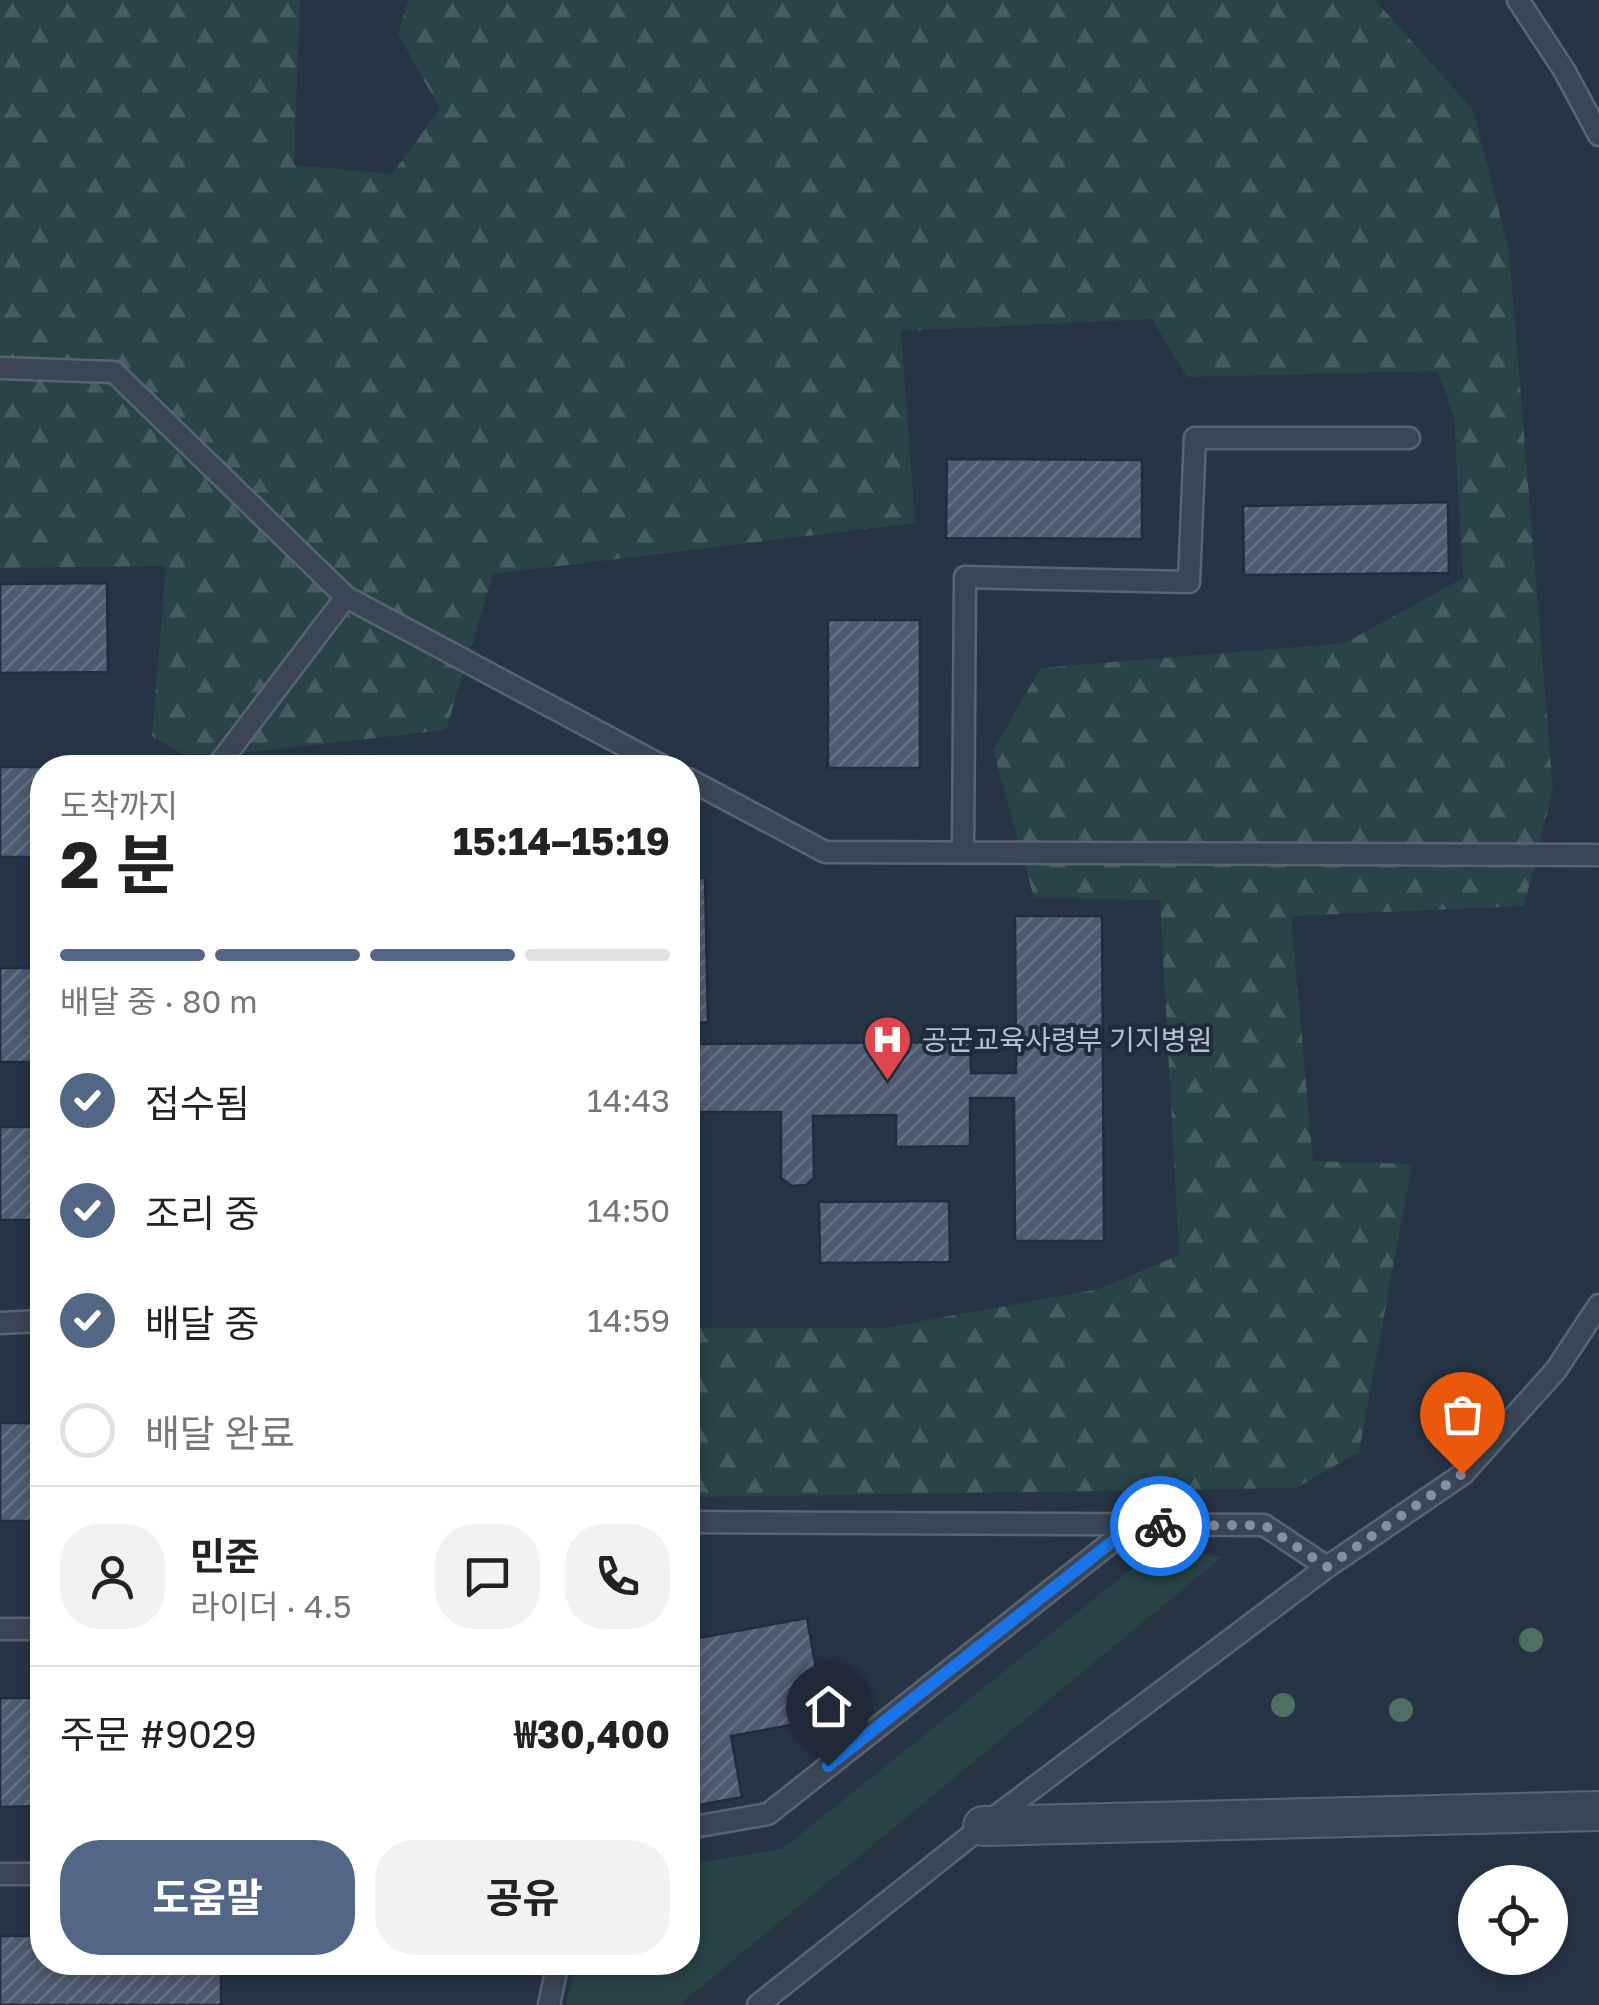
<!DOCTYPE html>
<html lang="ko">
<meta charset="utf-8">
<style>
body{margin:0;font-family:"Golos Text","Noto Sans KR",sans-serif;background:#f2f2f2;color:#222;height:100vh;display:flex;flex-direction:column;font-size:38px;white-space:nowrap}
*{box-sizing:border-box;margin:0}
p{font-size:32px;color:#767676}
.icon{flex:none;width:55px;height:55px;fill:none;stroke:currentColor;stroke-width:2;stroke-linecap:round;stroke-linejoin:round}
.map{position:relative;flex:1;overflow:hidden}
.drawer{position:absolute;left:30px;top:755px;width:670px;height:1220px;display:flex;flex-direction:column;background:#fff;border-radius:40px;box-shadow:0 5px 15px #0003}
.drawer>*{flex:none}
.fabs{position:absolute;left:1458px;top:1865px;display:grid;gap:20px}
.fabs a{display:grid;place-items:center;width:110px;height:110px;border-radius:50%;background:#fff;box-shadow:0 5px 15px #0003;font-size:50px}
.pin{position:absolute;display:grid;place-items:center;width:85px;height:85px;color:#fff;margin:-102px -42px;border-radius:50% 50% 50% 0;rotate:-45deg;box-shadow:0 0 10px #0007}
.pin .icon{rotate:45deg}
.courier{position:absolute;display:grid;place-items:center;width:100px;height:100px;margin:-50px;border:8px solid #1a73e8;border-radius:50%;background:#fff;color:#222;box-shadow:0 2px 12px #0007}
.head em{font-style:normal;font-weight:700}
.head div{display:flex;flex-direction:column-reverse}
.head{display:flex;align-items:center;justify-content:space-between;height:170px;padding:0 30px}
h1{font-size:65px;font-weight:700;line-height:75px}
.bar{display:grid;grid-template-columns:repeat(4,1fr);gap:15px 10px;align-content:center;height:120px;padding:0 30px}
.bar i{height:12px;border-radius:8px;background:#e0e0e0}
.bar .on{background:#526785}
.bar p{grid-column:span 4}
.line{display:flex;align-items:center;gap:25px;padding:0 30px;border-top:2px solid #e0e0e0}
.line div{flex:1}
.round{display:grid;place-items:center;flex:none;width:105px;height:105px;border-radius:40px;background:#f2f2f2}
ol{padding:0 30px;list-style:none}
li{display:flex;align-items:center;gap:30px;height:110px}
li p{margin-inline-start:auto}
li .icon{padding:10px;border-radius:50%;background:#526785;color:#fff;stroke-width:4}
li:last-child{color:#767676}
li i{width:55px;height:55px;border:5px solid #e0e0e0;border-radius:50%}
.button{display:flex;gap:20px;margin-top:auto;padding:20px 30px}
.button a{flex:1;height:115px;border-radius:40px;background:#526785;color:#fff;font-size:40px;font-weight:700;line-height:115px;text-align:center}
.button a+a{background:#f2f2f2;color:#222}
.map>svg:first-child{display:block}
</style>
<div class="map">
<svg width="1599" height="2005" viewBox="0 0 1599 2005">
<defs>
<pattern id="forest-firs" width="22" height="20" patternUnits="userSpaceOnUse" patternTransform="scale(2.5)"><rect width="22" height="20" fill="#284446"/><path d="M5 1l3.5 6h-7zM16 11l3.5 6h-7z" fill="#455d60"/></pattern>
<pattern id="building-hatch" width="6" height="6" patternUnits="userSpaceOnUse" patternTransform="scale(2.5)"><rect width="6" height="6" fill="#4c5b6f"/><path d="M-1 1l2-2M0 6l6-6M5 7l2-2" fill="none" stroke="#647182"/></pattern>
</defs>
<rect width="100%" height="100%" fill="#263446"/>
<path fill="#284446" d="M1159,1547L1222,1557L679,2005H566L576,1963L688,1962V1864L782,1849Z"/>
<path fill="url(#forest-firs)" d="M0,0H300L294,165L392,174L440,109L398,34L408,0H1375L1473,110L1509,250L1553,790L1524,906L1291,916L1313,1161L1412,1164L1359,1452L1296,1488L696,1497L688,1492V1328H883L1099,1289L1179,1255L1160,900L1034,898L993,750L1041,668L1345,643L1463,578L1454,416L1437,371L1187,377L1152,319L901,331L915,523L493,574L446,730L191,759L152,736L166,566L0,568Z"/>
<path fill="url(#building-hatch)" stroke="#212d3c" stroke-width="2.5" d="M947,459L1142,460V539L946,538Z
M1448,502L1449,573L1244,575L1243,506Z
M107,583L108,672L0,673V584Z
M828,620H920V768H828Z
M0,767H99V768H42V857H0Z
M688,878H705L708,1022L688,1023Z
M1015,916H1102L1104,1241H1015L1014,1098H970V1146L896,1147V1115L813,1116L814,1178L806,1185L792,1186L781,1178V1112H693V1145H688V1044L970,1042L971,1073H1016Z
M0,968H42V1062H0Z
M0,1127H42V1220H0Z
M949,1201L950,1262L820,1263L819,1202Z
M0,1423H42V1521H0Z
M807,1618L825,1719L731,1736L742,1797L688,1807V1640Z
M0,1698H42V1806L0,1807Z
M0,1936H42V1962H221V2005H0Z"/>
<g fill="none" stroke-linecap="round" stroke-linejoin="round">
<defs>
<path id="service" d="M1518,0L1564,70L1599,135
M0,368L114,372L346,597L666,768
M216,768L346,597
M688,779L825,852L1599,855
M963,851L965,577L1189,582L1195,438H1409
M0,1323L42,1321
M688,1522L1264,1525L1327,1567
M0,1629H42
M688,1828L768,1814L1132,1526
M0,1874H42
M549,2005L558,1962
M758,2005L983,1826L1327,1567L1463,1474L1556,1370L1599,1305"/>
<path id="minor" d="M983,1826L1599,1811"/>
</defs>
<use href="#service" stroke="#596472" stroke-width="25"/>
<use href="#minor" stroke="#596472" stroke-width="42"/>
<use href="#service" stroke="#3a4655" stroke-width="20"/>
<use href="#minor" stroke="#3a4655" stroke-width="38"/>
</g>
<g fill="#4e7062">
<circle cx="1531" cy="1640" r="12"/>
<circle cx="1283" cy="1705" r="12"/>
<circle cx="1401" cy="1710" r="12"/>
</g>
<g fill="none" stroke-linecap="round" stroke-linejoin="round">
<path stroke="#85909e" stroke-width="10" stroke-dasharray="0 18" d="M1160,1526L1264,1525L1327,1567L1462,1474"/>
<path stroke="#1a73e8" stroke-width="12" d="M828,1766L1132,1526H1160"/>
</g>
<defs>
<symbol id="hospital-pin" viewBox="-11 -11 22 30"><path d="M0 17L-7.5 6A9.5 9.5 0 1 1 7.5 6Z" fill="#e0444e" stroke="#1f2b3a"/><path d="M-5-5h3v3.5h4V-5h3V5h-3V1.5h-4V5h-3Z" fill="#fff"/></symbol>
</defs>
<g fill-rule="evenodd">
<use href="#hospital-pin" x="860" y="1012" width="55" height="75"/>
</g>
<g text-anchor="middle" stroke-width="8" stroke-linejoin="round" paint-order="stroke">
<g font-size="28" fill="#b8c1ce" stroke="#1f2b3a" text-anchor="start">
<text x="922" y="1050">공군교육사령부 기지병원</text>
</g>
</g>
</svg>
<div class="fabs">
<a><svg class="icon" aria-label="locate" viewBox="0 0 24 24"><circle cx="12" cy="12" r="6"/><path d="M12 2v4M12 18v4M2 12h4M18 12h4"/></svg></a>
</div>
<div class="pin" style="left:1462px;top:1474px;background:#ea580c"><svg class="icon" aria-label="bag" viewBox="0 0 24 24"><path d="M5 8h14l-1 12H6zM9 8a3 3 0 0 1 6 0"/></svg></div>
<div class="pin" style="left:828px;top:1766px;background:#1f2937"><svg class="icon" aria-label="home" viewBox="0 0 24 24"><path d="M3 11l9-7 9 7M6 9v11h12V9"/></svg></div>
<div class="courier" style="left:1160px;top:1526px"><svg class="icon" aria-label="bike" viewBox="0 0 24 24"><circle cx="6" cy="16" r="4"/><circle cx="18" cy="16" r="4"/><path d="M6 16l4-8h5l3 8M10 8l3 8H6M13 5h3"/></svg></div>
<section class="drawer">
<div class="head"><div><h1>2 분</h1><p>도착까지</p></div><em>15:14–15:19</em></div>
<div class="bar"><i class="on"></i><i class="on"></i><i class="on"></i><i></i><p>배달 중 · 80 m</p></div>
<ol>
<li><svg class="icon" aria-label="check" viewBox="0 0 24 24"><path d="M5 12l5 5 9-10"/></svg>접수됨<p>14:43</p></li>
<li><svg class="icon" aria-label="check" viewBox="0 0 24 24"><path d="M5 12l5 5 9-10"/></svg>조리 중<p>14:50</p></li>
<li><svg class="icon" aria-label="check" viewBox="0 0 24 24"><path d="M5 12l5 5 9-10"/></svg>배달 중<p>14:59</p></li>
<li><i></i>배달 완료</li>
</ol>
<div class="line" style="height:180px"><a class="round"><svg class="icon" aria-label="person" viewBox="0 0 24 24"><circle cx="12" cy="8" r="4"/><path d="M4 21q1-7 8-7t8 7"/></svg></a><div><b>민준</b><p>라이더 · 4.5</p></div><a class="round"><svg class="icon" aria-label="chat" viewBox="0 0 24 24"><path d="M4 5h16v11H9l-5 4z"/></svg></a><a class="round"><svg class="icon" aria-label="phone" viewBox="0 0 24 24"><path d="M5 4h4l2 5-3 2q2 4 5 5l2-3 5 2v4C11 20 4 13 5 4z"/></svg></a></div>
<div class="line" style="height:130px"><div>주문 #9029</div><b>₩30,400</b></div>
<div class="button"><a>도움말</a><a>공유</a></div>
</section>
</div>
